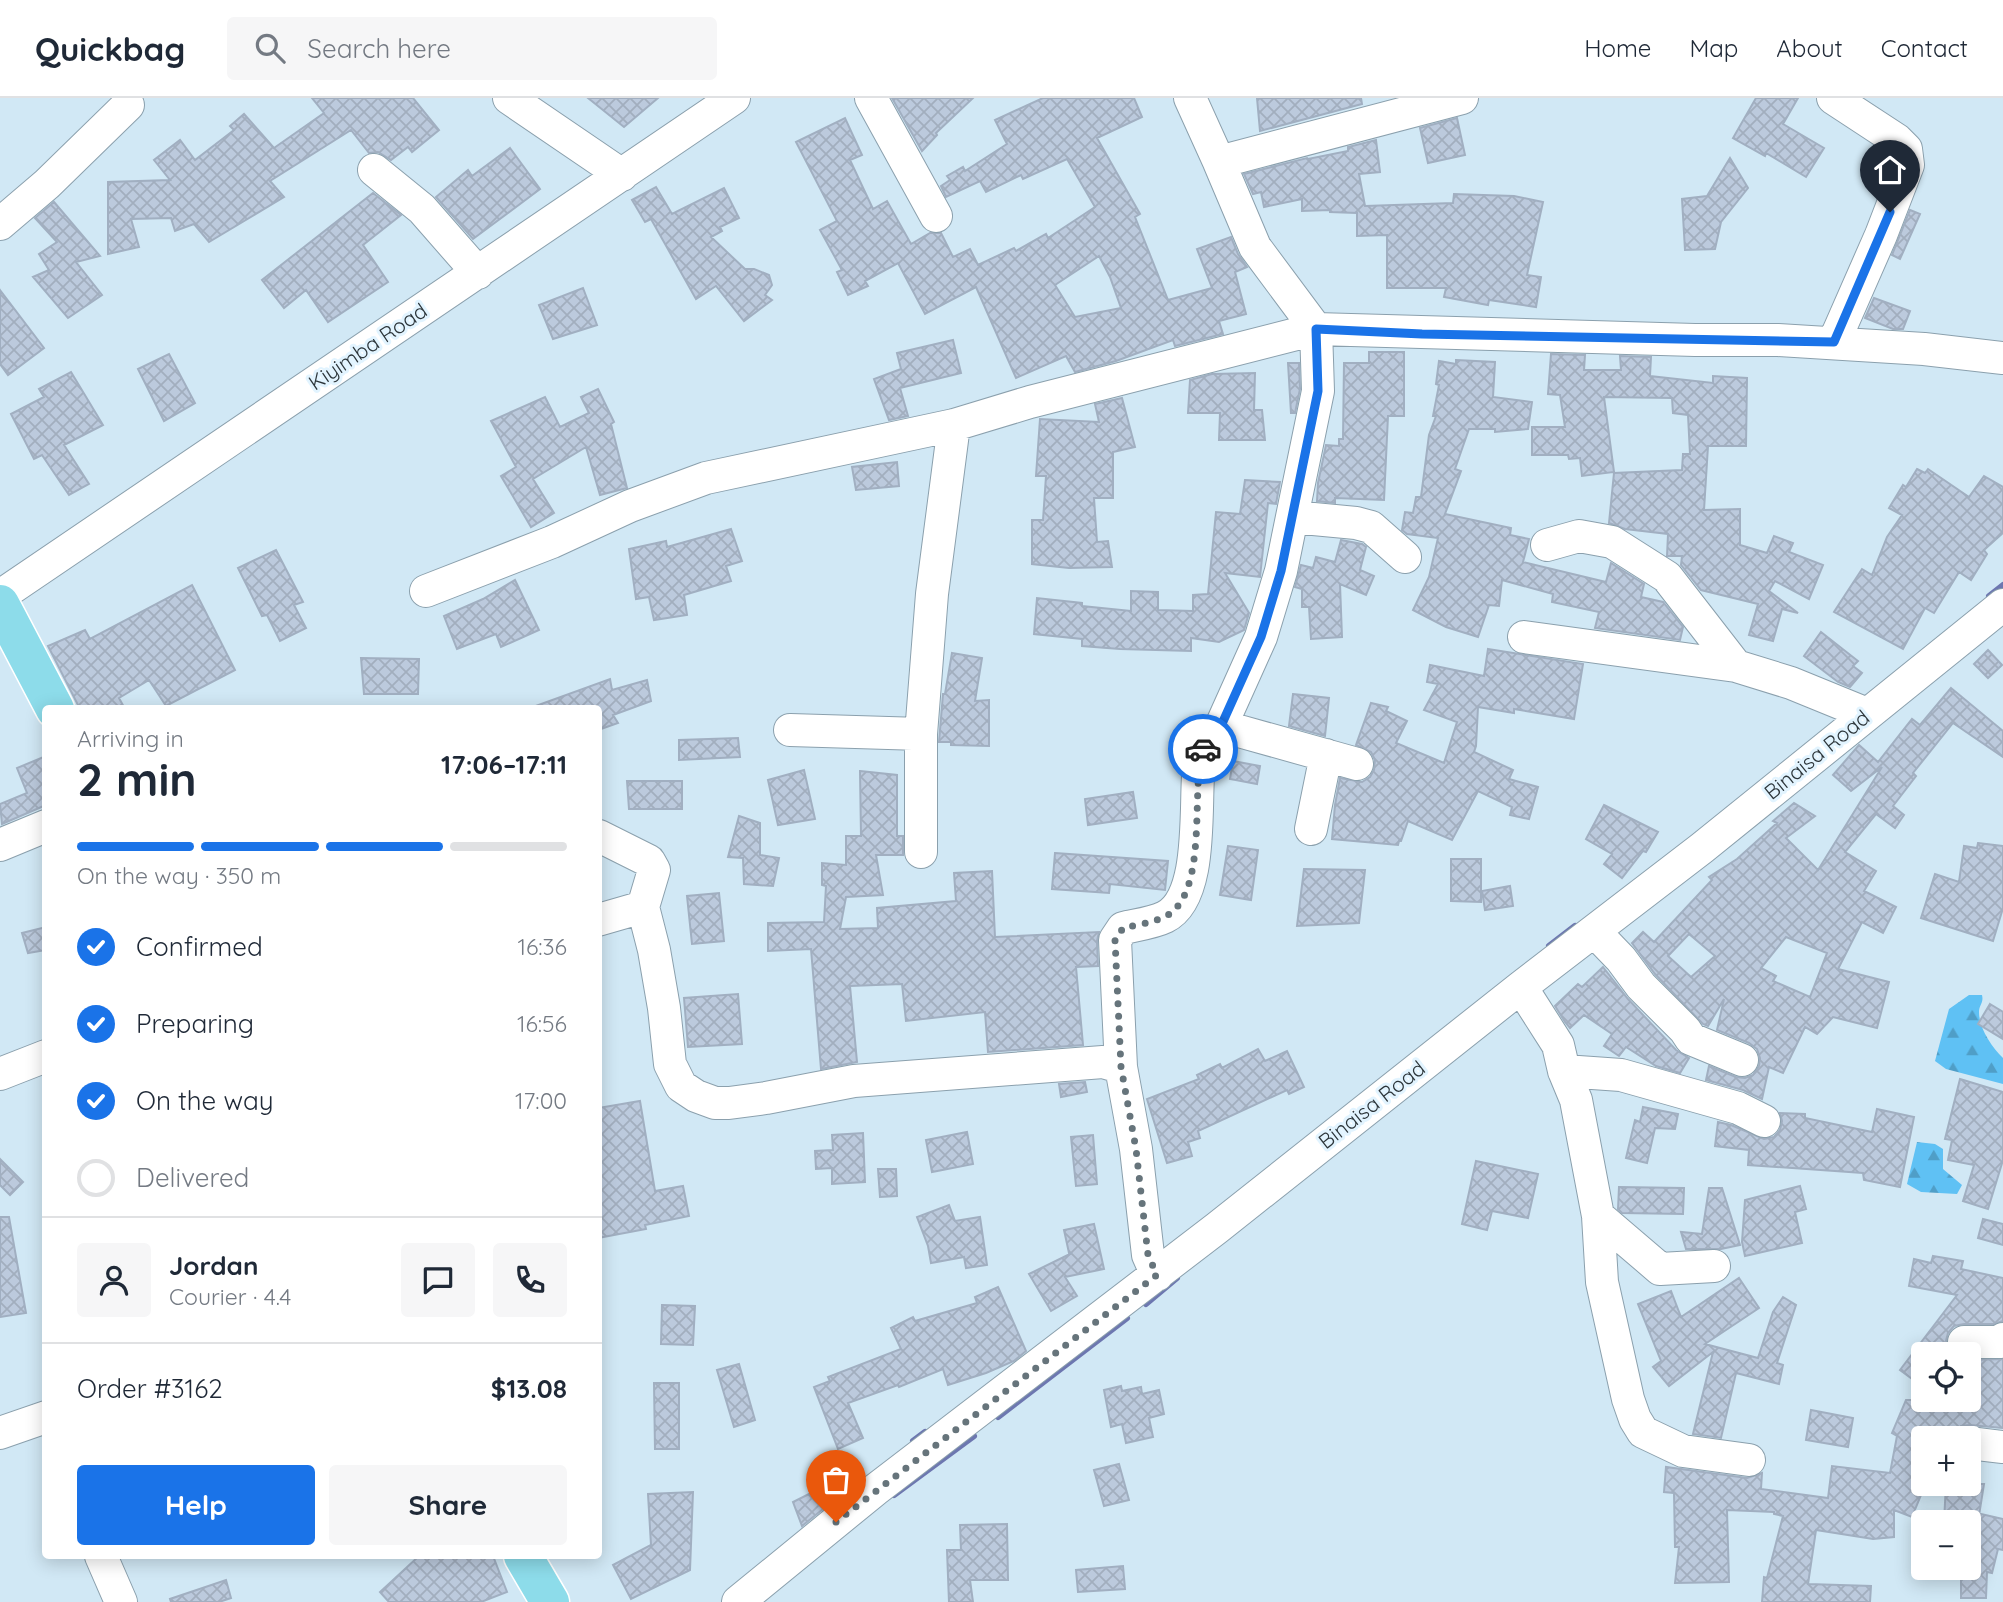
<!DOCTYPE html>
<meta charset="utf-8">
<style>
body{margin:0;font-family:Quicksand,sans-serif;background:#f6f6f7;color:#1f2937;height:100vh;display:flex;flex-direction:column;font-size:26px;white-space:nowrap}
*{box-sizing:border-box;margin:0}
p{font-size:23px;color:#747a83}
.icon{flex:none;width:38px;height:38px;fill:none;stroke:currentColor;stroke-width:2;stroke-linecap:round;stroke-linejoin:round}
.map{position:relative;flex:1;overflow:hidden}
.drawer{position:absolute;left:42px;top:607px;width:560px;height:854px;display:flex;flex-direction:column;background:#fff;border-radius:7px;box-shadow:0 4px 18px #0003}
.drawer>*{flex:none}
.fabs{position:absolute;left:1911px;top:1244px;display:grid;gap:14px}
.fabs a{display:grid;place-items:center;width:70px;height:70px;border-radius:7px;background:#fff;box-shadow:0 4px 18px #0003;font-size:35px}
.pin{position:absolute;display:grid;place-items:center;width:60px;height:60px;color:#fff;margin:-72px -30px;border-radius:50% 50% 50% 0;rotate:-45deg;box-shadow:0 0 7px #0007}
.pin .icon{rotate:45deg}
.courier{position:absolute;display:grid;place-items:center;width:70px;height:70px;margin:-35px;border:5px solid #1a73e8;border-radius:50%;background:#fff;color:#222;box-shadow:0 2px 9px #0007}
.summary em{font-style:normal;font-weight:800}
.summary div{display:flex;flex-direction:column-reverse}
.summary{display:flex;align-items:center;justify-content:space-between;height:119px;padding:0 35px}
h1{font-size:46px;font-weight:800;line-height:52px}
.bar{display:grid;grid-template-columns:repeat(4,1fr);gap:10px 7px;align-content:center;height:84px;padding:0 35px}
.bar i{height:9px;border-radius:5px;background:#e0e1e3}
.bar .current{background:#1a73e8}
.bar p{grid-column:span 4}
.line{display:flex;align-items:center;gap:18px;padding:0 35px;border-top:2px solid #e0e1e3}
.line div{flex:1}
.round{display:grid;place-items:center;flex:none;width:74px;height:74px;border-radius:7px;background:#f6f6f7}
ol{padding:0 35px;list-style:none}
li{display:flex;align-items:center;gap:21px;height:77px}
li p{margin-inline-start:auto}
li .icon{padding:7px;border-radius:50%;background:#1a73e8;color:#fff;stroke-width:4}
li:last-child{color:#747a83}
li i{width:38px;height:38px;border:4px solid #e0e1e3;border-radius:50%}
.cta{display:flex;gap:14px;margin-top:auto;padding:14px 35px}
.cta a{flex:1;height:80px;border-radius:7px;background:#1a73e8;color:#fff;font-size:28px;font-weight:800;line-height:80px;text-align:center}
.cta a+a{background:#f6f6f7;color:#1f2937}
header{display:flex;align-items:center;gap:42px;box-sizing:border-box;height:98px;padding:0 35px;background:#fff;border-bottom:2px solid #e0e1e3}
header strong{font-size:33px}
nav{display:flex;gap:38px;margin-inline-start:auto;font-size:24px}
.search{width:490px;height:63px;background:#f6f6f7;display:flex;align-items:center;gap:18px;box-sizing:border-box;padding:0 24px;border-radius:7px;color:#747a83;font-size:26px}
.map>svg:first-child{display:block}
</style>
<header>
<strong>Quickbag</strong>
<div class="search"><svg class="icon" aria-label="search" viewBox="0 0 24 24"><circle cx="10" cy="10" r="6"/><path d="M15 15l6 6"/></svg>Search here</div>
<nav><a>Home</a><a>Map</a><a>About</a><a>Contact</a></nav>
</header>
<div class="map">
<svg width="2003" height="1504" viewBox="0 0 2003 1504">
<defs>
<pattern id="forest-firs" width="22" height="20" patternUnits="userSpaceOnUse" patternTransform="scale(1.75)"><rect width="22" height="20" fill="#5fc1f4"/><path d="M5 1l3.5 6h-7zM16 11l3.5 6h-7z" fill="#4f9ec7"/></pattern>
<pattern id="building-cross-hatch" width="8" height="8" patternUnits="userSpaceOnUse" patternTransform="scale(1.75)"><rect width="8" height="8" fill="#bccadd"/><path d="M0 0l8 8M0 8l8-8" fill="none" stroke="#a2aebe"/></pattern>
</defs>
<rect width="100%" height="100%" fill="#d1e8f5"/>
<path fill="url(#forest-firs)" d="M1969,897H1982C1984,905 1979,907 1979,914C1979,931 1992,949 2003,960V986L1946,971L1935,963L1949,911Z
M1917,1044L1935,1046L1943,1051V1071L1962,1087L1957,1096L1921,1094L1907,1086Z"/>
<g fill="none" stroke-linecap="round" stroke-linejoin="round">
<path stroke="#6d77b0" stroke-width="6" d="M1989,498L2003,487
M1549,848L1575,828
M1146,1206L1177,1180
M998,1319L1127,1220
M913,1343L925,1334
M894,1397L974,1338"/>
</g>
<path fill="url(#building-cross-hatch)" stroke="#a1afc1" stroke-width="2" fill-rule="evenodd" d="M312,0H413L439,32L412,54L408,49L391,62L378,54L369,55L351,32L270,83L284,99L209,144L194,126L175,133L171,120L131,121L139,149L108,156V84L170,82L154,62L180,42L195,62L234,32L230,28L244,16L274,50L324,15Z
M588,0H658L624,29Z
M892,0H973L936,35L937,37L922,53Z
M1043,0H1134L1142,19L1097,40L1140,116L1135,119L1168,202L1212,190L1197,151L1231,139L1238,156L1247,169L1235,174L1246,216L1219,223L1223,236L1175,248L1173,242L1116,263L1075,274L1066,258L1016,280L976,189L925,216L898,165L865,183L868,188L848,197L837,174L842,172L820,132L837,123L796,44L845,20L862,57L850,62L873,111L887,103L911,146L930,135H941L953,159L970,151L978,167L1014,150L1016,153L1046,136L1048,140L1095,109L1067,61L1023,81L1021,77L986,94L980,83L946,99L941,88L950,82L947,78L963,69L965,73L1007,46L995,22ZM1099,158L1110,179L1121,210L1075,219L1055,187Z
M1257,0H1361L1362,6L1260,33Z
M1756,0H1798L1783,26L1824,50L1806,79L1766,55L1765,58L1733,40Z
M1457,20L1465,57L1428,65L1420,30Z
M1376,42L1380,74L1359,76L1365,108L1453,105L1454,96L1514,98L1543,104L1527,177L1541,179L1536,209L1489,202L1488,207L1444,199L1446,190H1387V137L1357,138V115L1330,114V112L1302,113V101L1264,109L1261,94L1253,96L1244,76L1307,60L1308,61L1348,53V49Z
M510,50L540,91L473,141L436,99L468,72L472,78Z
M1730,60L1748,90L1721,124L1715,151L1685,152L1682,101L1707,98Z
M656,89L672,116L724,90L739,120L720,129L722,133L711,139L745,171H754L769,177L772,187L765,197L772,202L744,223L716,188L696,201L651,121L645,124L632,102Z
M373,95L401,117L363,147L388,184L328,224L306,192L284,210L262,182Z
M54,104L100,158L76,164L102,197L68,220L33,179L49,172L39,156L57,144L35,120Z
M1910,112L1920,116L1900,161L1892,157Z
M583,190L597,227L553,241L539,207Z
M0,192L44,250L8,277L0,266Z
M1874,200L1910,213L1903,231H1893L1865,220Z
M953,242L961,275L900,290L908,318L889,322L874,281L901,271L897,255Z
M1369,254H1404V318H1388L1384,402L1335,400V405L1317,403L1318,385L1326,347L1339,348V341H1343L1344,265H1369Z
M169,256L195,305L164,323L138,271Z
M1551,256L1585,257L1584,272H1621L1620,258L1651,259L1650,278L1713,285V278L1747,280L1746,348H1708L1704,412L1740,411V447L1767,455L1774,438L1793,445L1789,454L1823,467L1809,501L1775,483L1769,493L1798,515L1782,511L1773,543L1749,537L1758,506L1701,492L1681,467L1682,458H1667L1668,436L1625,431L1609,425L1614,375L1682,372L1683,356H1690L1688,317L1673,315L1672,300L1604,299L1614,374L1582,378L1580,360L1569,361L1568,357H1532V329H1565L1560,297L1548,296Z
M1456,262L1495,264L1493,299L1532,304L1528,331L1495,334V331H1469L1455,371L1461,373L1445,416L1511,430L1510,437L1529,441L1523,464L1606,484L1611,465L1644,486L1641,499L1663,504L1683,529L1680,542L1595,530L1599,514L1552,504L1553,496L1502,482L1499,508L1489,507L1478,539L1446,529L1413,512L1429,479L1438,440L1407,436L1402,432L1405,414L1413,415L1416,399H1421L1429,337L1436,318H1433L1439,287L1436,286L1439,263L1456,266Z
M1288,265H1299L1300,291L1295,315H1291Z
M71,274L103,327L64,347L89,386L69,397L42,357L34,361L11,316L44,299L39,291Z
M1255,275L1254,312H1262L1265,342H1219L1220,315H1188L1190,282L1212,276Z
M598,291L614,324L611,326L627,390L600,397L586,349L533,381L554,415L531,429L501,378L516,369L491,323L545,299L560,329L589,315L581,299Z
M1122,300L1135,349L1113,354V400H1094L1097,444L1108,443L1112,469L1069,470L1032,466V422H1043L1046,378H1036L1040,321L1099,324L1095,306Z
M897,364L899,388L856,392L852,369Z
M1917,371L1925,375L1928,371L1969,399L1984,378L2003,389V435L1984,452L1987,456L1971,482L1959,474L1934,515L1925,510L1903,551L1834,514L1862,471L1872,477L1887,439L1902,417L1889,410L1903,387L1906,389Z
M1245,382L1280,384L1276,406L1268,405L1260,479L1225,475L1249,515L1244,532L1219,544L1191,540V553L1120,551L1082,548V541L1034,536L1037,500L1082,505V508L1131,513V493L1158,494V512L1193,513V497L1208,496L1216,414L1240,416Z
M731,431L742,463L726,468L731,483L684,497L687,517L654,522L649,499L636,501L629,451L666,443L667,449Z
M1341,442L1362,446L1366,449L1360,472L1374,478L1366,497L1340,486L1342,539L1311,541L1309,509H1302V491L1295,489L1301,467L1313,470L1316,459L1335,464Z
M276,452L303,504L294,507L306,530L280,543L267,517L262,518L238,470Z
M515,482L539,532L501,549L496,536L457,551L444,518L483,501Z
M192,487L235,572L166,608L149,582L119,600L125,611H80L48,548L85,532L90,541Z
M1821,534L1858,563L1853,568L1862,575L1850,589L1838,584L1804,558Z
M1488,551L1583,566L1574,621L1514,611V615L1478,609L1476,648L1474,654L1513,672L1509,681L1538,689L1529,721L1510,717L1512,709L1478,693L1452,742L1408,723L1401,743H1399L1398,747L1332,741L1335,707L1340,680L1362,684L1370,679L1374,672L1375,662L1371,654L1356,647L1371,605L1388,609L1386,613L1407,623L1396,645L1444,665L1457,624L1424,612L1438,586L1427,584L1430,567L1484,578Z
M1988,552L2002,567L1988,580L1974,566Z
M952,555L982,560L975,603L989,602V648L951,647V644H939L943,596H945Z
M361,560L419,561L418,596H364Z
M610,581L612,592L647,582L651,603L613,617L618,625L598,632V611H533V609Z
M1951,590L2003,633V659L1953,625L1913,675L1916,678L1893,708L1904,717L1895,730L1876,716L1845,754L1876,773L1864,793L1896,809L1883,835L1862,824L1838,871L1889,884L1877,930L1833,919L1817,936L1805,929L1783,975L1769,969L1762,1001L1743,992L1706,982L1709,968L1736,979L1745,980L1753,977L1759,968L1760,960L1757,951L1749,945L1717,932L1724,901L1708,928L1703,926L1655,876L1632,845L1643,834L1654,844L1712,782L1709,779L1737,761L1777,725L1773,723L1794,705L1815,718L1786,740L1818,772L1882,669L1851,693L1833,677L1859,647L1878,664L1912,621L1920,627ZM1689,836L1715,858L1691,879L1668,858ZM1786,839L1827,855L1810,899L1773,883L1776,878L1761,870Z
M1293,596L1329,600L1325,638L1289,628Z
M738,640L740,659L679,662V642Z
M46,658V707L2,726L0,706L27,695L17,670Z
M1233,663L1260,668L1257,686L1230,681Z
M804,672L815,721L778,727L768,682Z
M860,673L897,677V738H903V757H876L883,797L846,799L840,831L878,830L877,810L956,803L954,775L992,773L995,839L1099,834L1097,843L1098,868L1076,869L1083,947L988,954L985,914L906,923L902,886L850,888L857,964L821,971L811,851L768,853V825L824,824L826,788L822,787V765L846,767V738H861Z
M627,683H682V711H629Z
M1133,694L1137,720L1088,727L1085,701Z
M1604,707L1658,734L1646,754L1643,753L1622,780L1604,766L1612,756L1586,741Z
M739,718L760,725V757L779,760L773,788L744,786L743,760L728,759Z
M1978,745L2003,748V810L1993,843L1921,820L1935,776L1959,784L1964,748L1977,750Z
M1228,748L1258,752L1251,802L1220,797Z
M1055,755L1168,763L1165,792L1110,786L1109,795L1052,791Z
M1451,761H1481V804L1451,803Z
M1304,771L1365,772L1359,825L1297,828Z
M1510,788L1513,808L1485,812L1482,793Z
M719,795L724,843L692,846L687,798Z
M46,829V852L28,855L22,835Z
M1603,869L1628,901L1676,952L1689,960L1680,975L1656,968L1626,949L1619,958L1604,948L1612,936L1584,917L1570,930L1565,924L1555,908L1578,886L1582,889Z
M738,896L742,946L688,949L684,900Z
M1990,906L2003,914V941L1978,926Z
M1258,951L1265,963L1287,953L1304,989L1289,996L1287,992L1198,1033L1200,1040L1188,1044L1192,1058L1167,1065L1147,1001L1199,981L1197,977L1220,966L1222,970Z
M1960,981L2003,994V1062L1988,1111L1963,1103L1974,1067L1948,1062L1952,1042L1945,1041Z
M1085,984L1087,994L1061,999L1059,986Z
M640,1003L655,1093L683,1088L689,1118L645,1127L646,1131L598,1140V1010Z
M1643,1009L1678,1016L1675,1031L1655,1030L1647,1065L1626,1060L1635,1022L1640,1024Z
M1877,1011L1914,1019L1900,1089L1864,1082L1863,1075L1748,1067L1749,1052L1715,1048L1718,1024L1731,1027L1764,1041L1774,1039L1780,1032L1782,1023L1780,1015L1805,1016V1020L1872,1034Z
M967,1034L973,1066L932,1074L926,1042Z
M863,1035L865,1084L832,1086V1070L816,1071L815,1053L833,1052L832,1037Z
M1093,1037L1097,1086L1076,1088L1071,1039Z
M0,1061L23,1084L10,1097L0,1087Z
M1476,1063L1538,1076L1528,1120L1492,1113L1487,1132L1462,1126Z
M878,1071H896L897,1098L880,1099Z
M1800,1088L1806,1111L1795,1114L1802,1145L1745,1158L1742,1144L1745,1102Z
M1619,1089L1684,1090L1683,1116L1622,1115L1618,1111Z
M1709,1090H1722L1740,1147L1721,1151H1686L1681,1134L1702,1136Z
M949,1107L955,1123L980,1119L987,1167L966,1170L964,1159L931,1165L928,1148L917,1119Z
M0,1119H9L26,1215L0,1219Z
M1983,1121L2003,1126V1147L1978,1140Z
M1094,1126L1104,1171L1065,1179L1077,1198L1051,1213L1029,1176L1072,1155H1069L1064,1132Z
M1933,1158L1963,1163L1961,1171L2003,1180V1223L1994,1226H1964L1954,1228L1948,1235L1946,1243L1951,1256H1923V1289L1900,1272L1957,1197L1909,1188L1914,1161L1931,1165Z
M1739,1180L1759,1210L1705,1246L1758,1260L1773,1214L1783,1199L1796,1207L1777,1265L1783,1267L1779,1286L1736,1275L1721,1340L1693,1336L1713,1254L1669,1288L1653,1269L1661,1263L1638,1206L1671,1193L1681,1219Z
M998,1189L1026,1253L1014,1263L986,1275L948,1287L943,1271L899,1289L898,1287L848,1305L863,1340L838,1351L814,1289L830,1283L828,1279L901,1251L891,1230L913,1219L915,1223L977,1205L975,1199Z
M662,1207L695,1208L693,1247L661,1246Z
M2003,1261V1330L1970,1327L1961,1328L1953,1337H1948L1949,1328L1946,1335L1923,1329V1392L1912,1419L1894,1412V1439L1873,1441L1816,1432L1808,1486L1871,1488L1870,1504H1762L1764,1479L1767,1480L1783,1418L1774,1416V1414L1727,1412L1729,1484L1675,1485L1679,1449H1675L1674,1395L1664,1394L1666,1369L1747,1380L1762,1375L1761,1391L1828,1400L1832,1368L1890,1375L1897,1338L1892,1335L1906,1302H1944L1969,1311V1262Z
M739,1266L755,1322L734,1329L717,1272Z
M654,1285H679V1351H655Z
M1121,1288L1122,1293L1141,1289L1142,1296L1159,1292L1164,1316L1149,1320L1153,1339L1126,1345L1122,1326L1111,1329L1104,1292Z
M1811,1312L1853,1320L1848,1349L1806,1342Z
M1119,1366L1129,1402L1104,1408L1094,1372Z
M1946,1386H1984L1978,1424H1944Z
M821,1390L828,1407L802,1428L793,1404Z
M693,1394L690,1472L631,1501L613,1467L651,1447L648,1396Z
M1981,1416L2003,1421V1452L1998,1451L1992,1475L1987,1474L1986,1500H1961V1481H1969V1462Z
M1007,1426L1008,1482H970L973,1504H949L947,1452H961L960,1427Z
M419,1458H493L507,1494L481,1504H389L380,1494Z
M1123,1468L1125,1491L1078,1494L1076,1472Z
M226,1482L231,1500L219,1504H171L170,1501Z"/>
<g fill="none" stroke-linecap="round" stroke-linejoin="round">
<defs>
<path id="minor" d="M509,0L622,77
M871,0L936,118
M1190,0L1219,64
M1833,0L1897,42L1906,51L1908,67L1881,137L1834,244
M374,72L422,111L478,175
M0,126L47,86L128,7
M1292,419L1281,473L1261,539L1221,628L1357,666
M1547,447L1579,438L1612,444L1667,479L1736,568L1791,585L1867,616
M1405,459L1371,429L1356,425L1292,419L1318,293L1316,231L1255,149L1219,64L1462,0
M426,493L552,444L630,408L706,380L954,327L1030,304L1316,231L1695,242H1778L1924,251L2003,260
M0,498L734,0
M1524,539L1736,568
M790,632L921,636
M1311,731L1326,657
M599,738L649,763L654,772L643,809
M0,747L46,728
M921,754V636L932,496L954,327
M598,822L643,809L654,852L664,910L670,966L681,988L696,998L715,1005H729L766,1000L854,983L1103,964L1121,969L1136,1051L1148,1157L1157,1177
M1594,833L1621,861L1641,888L1685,932L1691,941L1742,962
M1521,889L1558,947L1564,973L1576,1002L1598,1118L1602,1184L1628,1301L1635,1321L1643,1334L1683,1353L1749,1362
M1121,969L1115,842L1123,830C1136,827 1153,825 1165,819C1205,799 1194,703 1199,665C1201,649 1211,639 1221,628
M1564,973L1621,977L1738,1010L1764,1023
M0,976L46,958
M1598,1118L1660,1171L1714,1168
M1964,1244H2000L2003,1241
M0,1335L46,1319
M1969,1345L2003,1349
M101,1458L121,1504
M738,1504L875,1392L1217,1130L1521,889L1702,750L2003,507"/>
<path id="major" d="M0,506L55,611
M523,1458L550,1504"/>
</defs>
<use href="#minor" stroke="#8ba0ad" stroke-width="34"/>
<use href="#major" stroke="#fff" stroke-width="41"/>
<use href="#minor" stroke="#fff" stroke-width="32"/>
<use href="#major" stroke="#8ddcea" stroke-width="38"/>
</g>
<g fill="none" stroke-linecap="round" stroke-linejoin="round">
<path stroke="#66747b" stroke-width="7" stroke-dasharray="0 12.6" d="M836,1424L1157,1177L1148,1157L1136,1051L1121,969L1115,842L1123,830C1136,827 1152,825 1164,819C1210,798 1190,691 1203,651"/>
<path stroke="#1a73e8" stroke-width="9" d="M1203,651L1221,628L1261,539L1281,473L1318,293L1316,231L1422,236L1834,244L1890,114"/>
</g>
<g text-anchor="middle" stroke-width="6" stroke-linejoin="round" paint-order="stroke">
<g font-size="21" fill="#2c353a" stroke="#e2f4ff">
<text transform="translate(368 249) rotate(-34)" y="7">Kiyimba Road</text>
<text transform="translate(1817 657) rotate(-39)" y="7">Binaisa Road</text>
<text transform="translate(1372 1007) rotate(-38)" y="7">Binaisa Road</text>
</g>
</g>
</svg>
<div class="fabs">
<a><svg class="icon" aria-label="locate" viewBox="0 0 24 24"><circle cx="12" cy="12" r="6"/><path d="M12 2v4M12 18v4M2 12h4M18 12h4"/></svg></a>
<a>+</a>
<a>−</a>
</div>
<div class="pin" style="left:836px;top:1424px;background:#ea580c"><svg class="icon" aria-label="bag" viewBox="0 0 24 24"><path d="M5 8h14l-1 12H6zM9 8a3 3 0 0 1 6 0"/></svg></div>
<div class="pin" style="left:1890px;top:114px;background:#1f2937"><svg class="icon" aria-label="home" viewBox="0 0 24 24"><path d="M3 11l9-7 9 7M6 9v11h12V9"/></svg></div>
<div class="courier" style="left:1203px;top:651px"><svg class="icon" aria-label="car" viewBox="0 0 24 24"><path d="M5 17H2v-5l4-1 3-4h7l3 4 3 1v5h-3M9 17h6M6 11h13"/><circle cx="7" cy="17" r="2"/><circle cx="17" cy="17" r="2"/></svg></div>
<section class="drawer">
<div class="summary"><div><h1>2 min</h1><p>Arriving in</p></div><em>17:06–17:11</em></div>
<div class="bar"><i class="current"></i><i class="current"></i><i class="current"></i><i></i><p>On the way · 350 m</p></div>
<ol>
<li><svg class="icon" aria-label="check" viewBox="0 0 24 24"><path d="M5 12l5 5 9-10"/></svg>Confirmed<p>16:36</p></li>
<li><svg class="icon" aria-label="check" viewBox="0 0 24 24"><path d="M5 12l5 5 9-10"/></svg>Preparing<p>16:56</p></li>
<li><svg class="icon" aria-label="check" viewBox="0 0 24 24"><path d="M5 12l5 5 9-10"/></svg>On the way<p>17:00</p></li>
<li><i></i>Delivered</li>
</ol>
<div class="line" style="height:126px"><a class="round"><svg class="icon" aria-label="person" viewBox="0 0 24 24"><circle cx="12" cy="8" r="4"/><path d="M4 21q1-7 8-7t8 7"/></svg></a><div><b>Jordan</b><p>Courier · 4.4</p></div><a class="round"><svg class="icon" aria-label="chat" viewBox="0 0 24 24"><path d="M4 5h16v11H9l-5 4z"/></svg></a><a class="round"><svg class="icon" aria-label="phone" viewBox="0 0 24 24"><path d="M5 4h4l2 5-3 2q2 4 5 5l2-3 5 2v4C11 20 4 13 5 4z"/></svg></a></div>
<div class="line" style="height:91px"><div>Order #3162</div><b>$13.08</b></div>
<div class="cta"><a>Help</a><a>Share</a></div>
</section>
</div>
